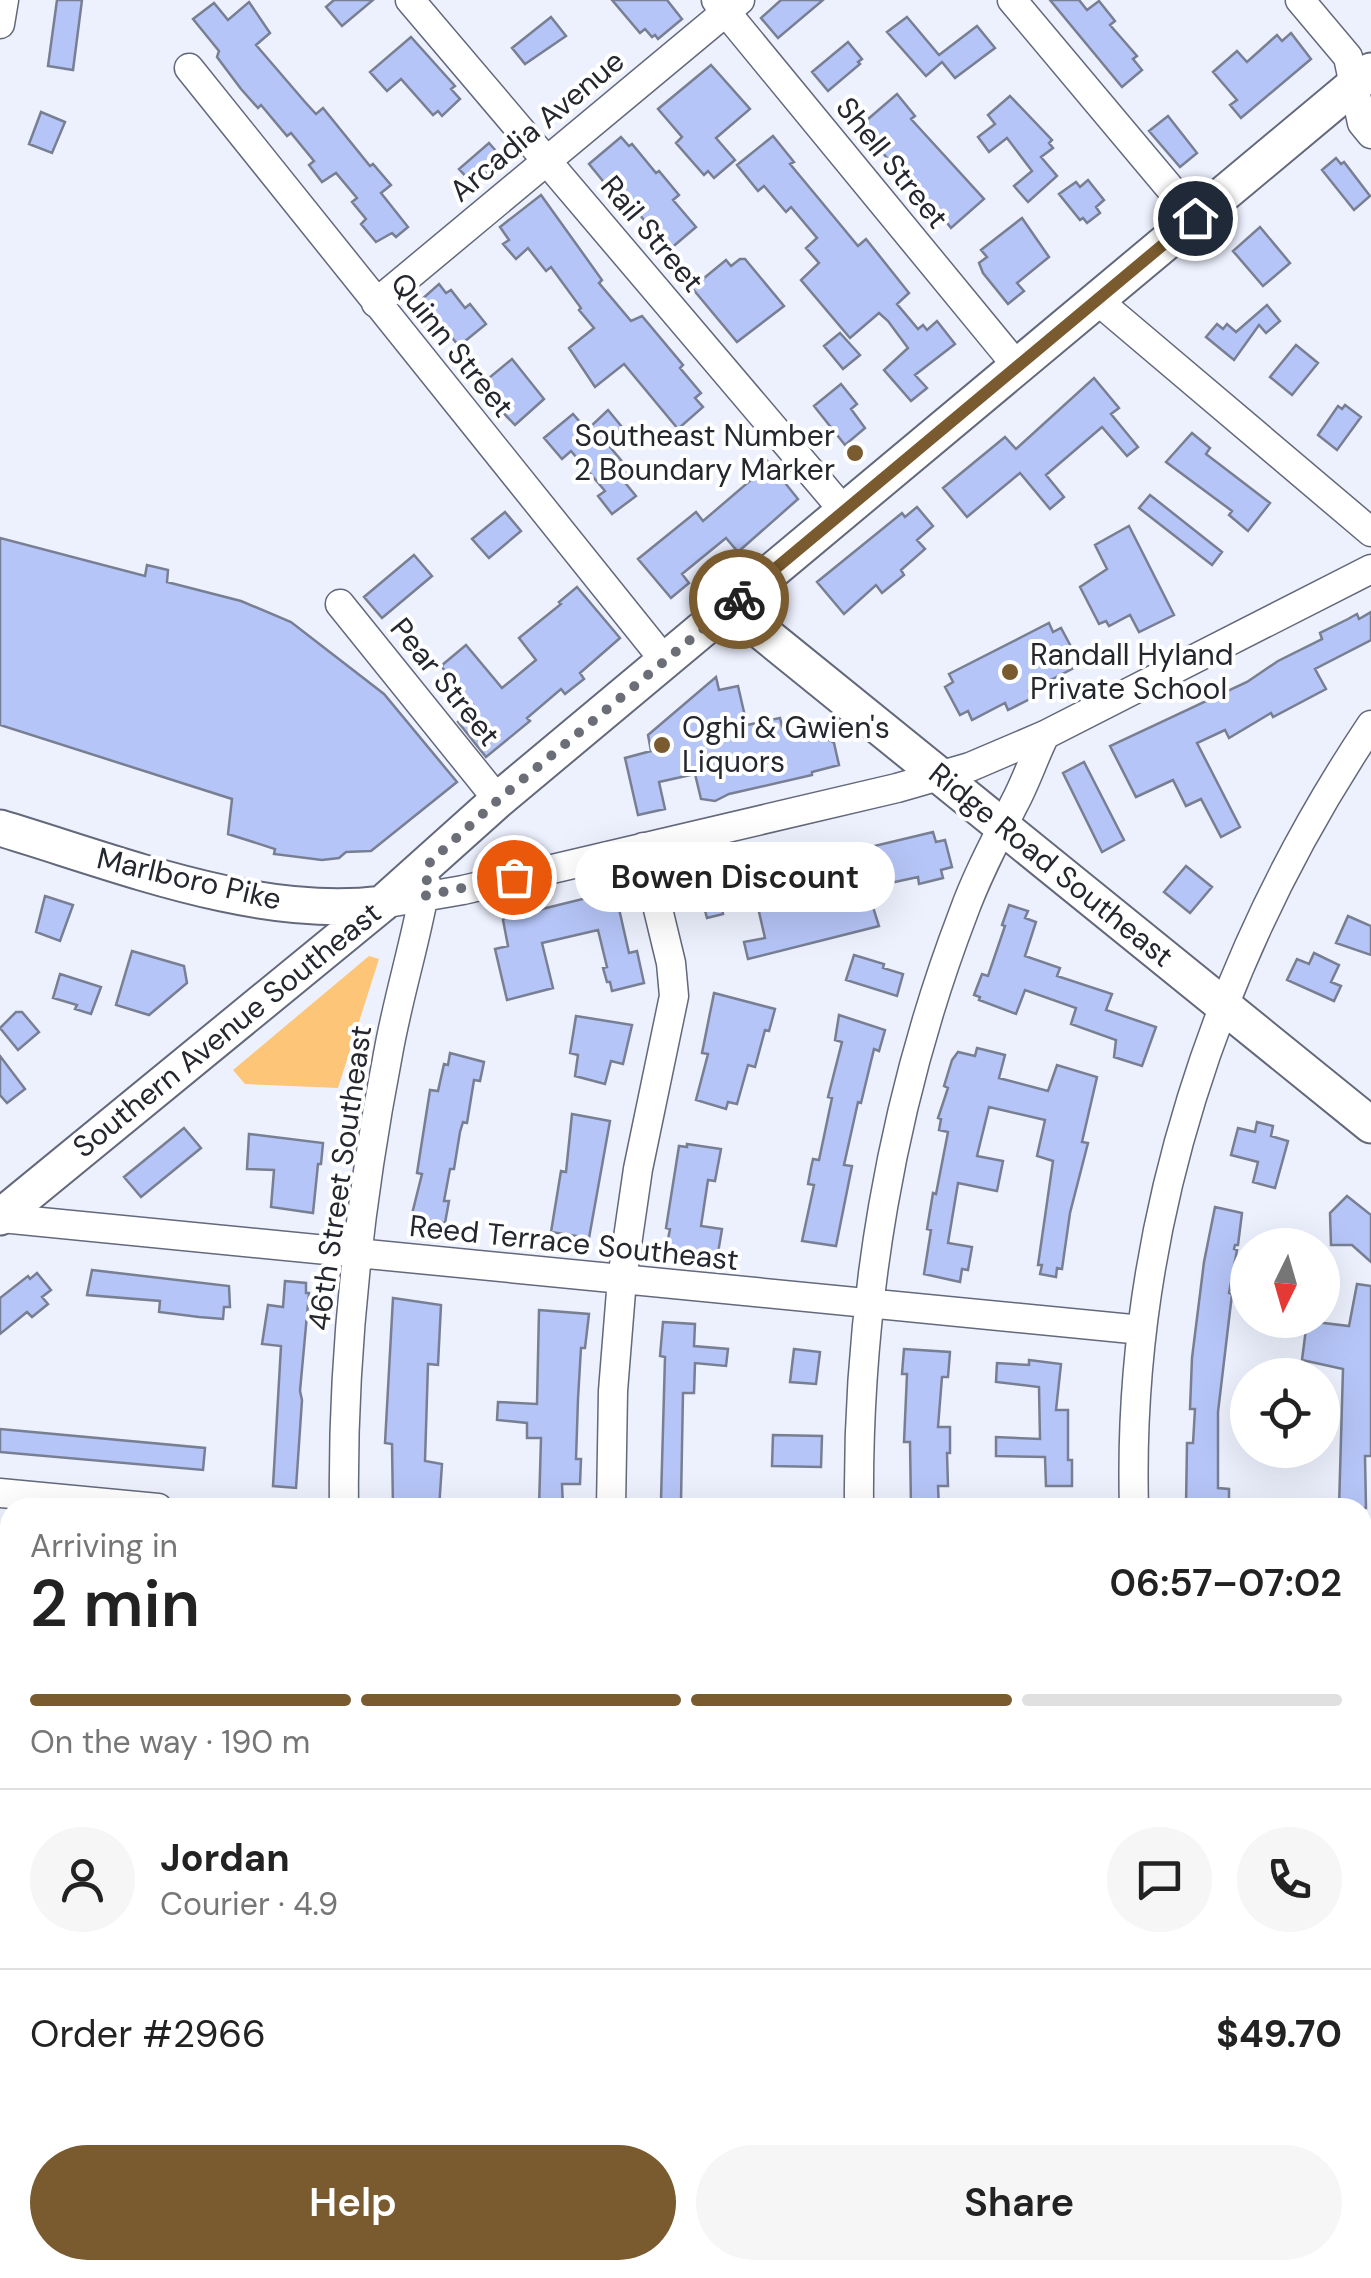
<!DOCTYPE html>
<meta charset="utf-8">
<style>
body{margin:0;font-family:"DM Sans",sans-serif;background:#f6f6f6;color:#222;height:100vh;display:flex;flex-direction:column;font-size:38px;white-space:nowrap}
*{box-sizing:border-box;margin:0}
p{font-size:32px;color:#767676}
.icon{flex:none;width:55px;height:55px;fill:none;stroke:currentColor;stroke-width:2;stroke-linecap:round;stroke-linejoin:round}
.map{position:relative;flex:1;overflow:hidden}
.side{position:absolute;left:0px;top:1498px;width:1372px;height:782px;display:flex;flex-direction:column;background:#fff;border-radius:30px 30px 0 0;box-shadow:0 10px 40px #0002}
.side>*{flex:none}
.needle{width:65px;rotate:185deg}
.controls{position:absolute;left:1230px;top:1228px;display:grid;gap:20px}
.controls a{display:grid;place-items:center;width:110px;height:110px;border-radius:50%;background:#fff;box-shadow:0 10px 40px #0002;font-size:50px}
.pin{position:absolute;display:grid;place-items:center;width:85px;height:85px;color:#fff;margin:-42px;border:5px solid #fff;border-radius:50%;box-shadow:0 2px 10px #0007}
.courier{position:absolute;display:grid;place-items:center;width:100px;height:100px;margin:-50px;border:8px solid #795b2f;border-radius:50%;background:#fff;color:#222;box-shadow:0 2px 12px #0007}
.bubble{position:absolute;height:70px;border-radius:35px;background:#fff;box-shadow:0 10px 40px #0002;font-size:32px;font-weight:600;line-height:70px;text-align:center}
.headline em{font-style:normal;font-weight:600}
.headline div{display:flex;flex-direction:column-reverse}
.headline{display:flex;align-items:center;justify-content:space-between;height:170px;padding:0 30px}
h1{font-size:65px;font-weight:600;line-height:75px}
.bar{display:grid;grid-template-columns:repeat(4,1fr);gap:15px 10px;align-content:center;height:120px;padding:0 30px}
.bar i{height:12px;border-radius:8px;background:#e0e0e0}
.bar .active{background:#795b2f}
.bar p{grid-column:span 4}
.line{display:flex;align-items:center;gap:25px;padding:0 30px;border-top:2px solid #e0e0e0}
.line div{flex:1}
.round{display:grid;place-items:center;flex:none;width:105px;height:105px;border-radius:52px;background:#f6f6f6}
.cta{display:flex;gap:20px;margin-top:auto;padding:20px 30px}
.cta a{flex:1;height:115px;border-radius:60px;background:#795b2f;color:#fff;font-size:40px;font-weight:600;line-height:115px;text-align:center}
.cta a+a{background:#f6f6f6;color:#222}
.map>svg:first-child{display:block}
</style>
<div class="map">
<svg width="1371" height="2278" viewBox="0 0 1371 2278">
<rect width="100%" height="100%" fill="#edf1fe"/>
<path fill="#fcc577" d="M369,956L379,959L338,1088L245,1084L233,1070Z"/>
<path fill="#b5c5f7" stroke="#787f92" stroke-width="2.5" d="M57,0H82L73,70L48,66Z
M334,0H373L342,26L326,7Z
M612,0H667L682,19L658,39L655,35L652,37L645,29L640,33Z
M781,0H823L778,38L761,18Z
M1050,0H1079L1087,10L1099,1L1115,21L1110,25L1137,56L1133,59L1142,70L1122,87Z
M249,2L270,33L256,45L305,102L316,114L323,108L370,166L373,164L391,185L381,193L408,227L396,237L392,233L376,242L361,224L366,219L352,202L357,198L336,173L322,182L309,165L314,161L291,133L287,136L261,105L258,108L241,89L217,57L219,51L193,19L214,3L228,20Z
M551,17L566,36L525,64L512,48Z
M907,17L939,55L977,26L995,48L955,78L942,62L926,76L887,32Z
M1291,33L1311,59L1241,118L1230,105L1237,100L1213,72L1237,51L1247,62L1277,35L1282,41Z
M411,37L455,86L451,89L460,99L442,116L438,111L433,115L401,79L387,91L370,72Z
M848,42L862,59L858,62L860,64L828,91L812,72Z
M711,65L750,109L716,138L735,160L714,178L708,171L704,175L676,143L682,137L658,109Z
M897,94L915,116L911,119L984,199L951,228L944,219L941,222L860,126Z
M1010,96L1052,140L1049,143L1053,148L1041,157L1057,176L1028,202L1014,186L1032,171L1007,138L989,152L978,137L995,124L988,115Z
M41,112L65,122L52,153L29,144Z
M1168,116L1197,153L1180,167L1149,131Z
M773,136L794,162L790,164L858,246L866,239L909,293L897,304L918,329L923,325L927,330L937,321L955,344L915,375L927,388L911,401L884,370L908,348L888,321L879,313L850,338L801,280L819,263L806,248L817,238L791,207L786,212L764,186L758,191L737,165Z
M621,137L629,146L632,144L656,173L659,171L679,195L673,200L696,227L669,250L639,214L634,219L589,164Z
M489,143L504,160L473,184L459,169Z
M1336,158L1341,164L1344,162L1370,196L1354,210L1322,170Z
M1088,180L1104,200L1096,207L1100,213L1087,223L1083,218L1080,220L1059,194L1076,182L1080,187Z
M541,195L602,280L599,283L631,321L642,316L683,365L680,368L701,393L695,398L703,407L678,429L624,364L595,387L569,348L594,328L579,310L581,308L551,267L546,271L528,248L516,259L503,244L509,240L500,227Z
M1022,218L1049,257L1017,283L1024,291L1008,304L983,273L979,263L987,257L981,250Z
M1260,227L1290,263L1263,286L1233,251Z
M740,259H745L784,306L737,342L692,288L726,260L731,266Z
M439,284L446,293L451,290L465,308L470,304L486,324L459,346L436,319L425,326L411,309Z
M1267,305L1280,321L1266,333L1259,325L1234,360L1206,337L1217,324L1223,329L1227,324L1236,332Z
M840,333L860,355L843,369L824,346Z
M1296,345L1318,363L1292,395L1270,377Z
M512,359L544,399L515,425L478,387Z
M1094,378L1119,408L1111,414L1138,447L1127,456L1102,427L1046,475L1064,497L1050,509L1020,473L967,517L943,488L1005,437L1016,449Z
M841,384L857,404L851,409L865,428L845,445L814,406Z
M1345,405L1361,417L1337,450L1318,435L1338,406L1342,409Z
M608,410L622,427L604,440L632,473L622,479L636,496L612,514L598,496L605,491L571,451L562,459L544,438L573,414L587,430Z
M1192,433L1210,448L1206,454L1270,503L1248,531L1229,515L1232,511L1166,462Z
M765,458L798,499L738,552L726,538L682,574L689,583L671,598L638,559L696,512L703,521L751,480L746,475Z
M1150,495L1222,552L1212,565L1139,508Z
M917,507L933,526L917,540L925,549L901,570L904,575L882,593L876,585L844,614L817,582L902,513L905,517Z
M505,512L521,531L489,558L472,539Z
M1129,526L1174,615L1139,632L1130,615L1109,626L1106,621L1099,624L1080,587L1107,569L1095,545Z
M0,538L145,576L147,565L168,570L167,582L241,601L291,622L384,694L457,782L371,851L346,852L339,858L322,860L274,854L275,849L228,834L232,799L0,725Z
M414,555L432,576L382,618L364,597Z
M577,587L620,638L580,673L584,679L565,694L561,689L527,718L530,721L486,757L458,722L475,707L441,666L466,645L502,688L536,660L519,638L561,604L559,602Z
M1371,612V640L1315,669L1326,689L1273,717L1271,713L1229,738L1225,730L1197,743L1240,827L1221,837L1201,799L1186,806L1173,780L1136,797L1110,746L1247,682L1278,661L1322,639L1320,633L1348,619L1357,614L1359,619Z
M1049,623L1053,632L1061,628L1076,656L1068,661L1072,669L1029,691L1032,698L1008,710L1005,703L972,720L968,711L960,715L945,687L953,682L949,674Z
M716,677L719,690L738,686L747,725L780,718L782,726L806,721L808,726L834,743L839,765L812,772V775L729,794L715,801L701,799L695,774L659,782L665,809L638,815L625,758L651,751L648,735Z
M1084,762L1124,840L1102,852L1063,773Z
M933,832L936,842L945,840L952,867L941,870L943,878L919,884L918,877L867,888L879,926L748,959L744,942L765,938L756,899L722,907L723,914L707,918L704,907L694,909L688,879L713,872L717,889L752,879L750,866L768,862L770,871L780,869L781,874L817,866L816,860Z
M1186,866L1212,887L1190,913L1164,892Z
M615,891L629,953L637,951L644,983L612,991L610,982H607L603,968L607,967L598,930L542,943L553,988L507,1000L495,949L508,946L503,920L508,912L532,906L534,911Z
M45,896L73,905L60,941L36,932Z
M1009,905L1028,911L1025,918L1036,922L1025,956L1060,968L1057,976L1112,994L1106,1010L1156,1027L1142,1066L1114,1057L1116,1040L1071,1024L1076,1008L1025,990L1016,1014L979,1000L980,997L974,995L982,974L988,976L1005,926L1002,925Z
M1348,916L1371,926V955L1336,943Z
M132,951L184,966L187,983L149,1015L116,1005Z
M1314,953L1339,965L1331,982L1341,986L1334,1001L1287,980L1297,959L1309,964Z
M854,955L884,964L883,968L903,974L897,996L846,980Z
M60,974L101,987L91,1014L75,1009L77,1005L53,998Z
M714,993L775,1009L769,1031L765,1030L755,1067L748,1065L737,1104L728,1102L726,1109L696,1100L708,1054L702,1053Z
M16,1012H22L39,1032L18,1050L0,1028Z
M839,1015L885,1030L879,1051L874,1049L861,1103L858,1102L844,1165L852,1166L836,1246L802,1241L814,1185L808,1184L811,1168L813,1159L819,1160L832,1098L828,1097L842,1042L835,1040Z
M576,1016L632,1025L623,1064L611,1061L605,1084L575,1076L578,1055L570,1053Z
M977,1048L1005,1055L999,1078L1048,1091L1057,1065L1097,1077L1082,1142L1088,1143L1070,1213L1062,1269L1057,1268L1056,1277L1040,1274L1042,1265H1038L1053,1161L1037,1156L1045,1120L989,1107L977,1156L1003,1161L997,1191L958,1183L948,1243L972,1247L968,1270L962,1269L960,1282L924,1274L931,1230L927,1229L933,1193L936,1194L948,1132L939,1130L941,1119L938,1118L948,1088L944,1086L952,1060L958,1052L975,1056Z
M450,1053L484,1062L480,1081L474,1080L467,1123L463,1122L460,1132L454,1169H450L444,1201H449L445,1223L411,1218L422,1174L417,1173L430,1090L438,1091L444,1064L448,1065Z
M0,1056L25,1089L7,1103L0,1095Z
M572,1114L610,1121L589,1238L551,1232L561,1171L566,1172Z
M1257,1122L1273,1126L1271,1136L1288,1141L1275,1188L1253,1182L1258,1162L1231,1155L1238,1128L1255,1132Z
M184,1128L201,1148L141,1197L124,1177Z
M249,1134L323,1143L321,1164H318L313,1213L271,1207L274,1170L247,1169Z
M687,1144L721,1149L715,1181L708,1180L701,1226L722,1229L718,1253L666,1249L670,1229L666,1228L679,1146L687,1147Z
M1347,1196L1371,1215V1262L1352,1245H1331L1330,1213Z
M1215,1207L1242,1213L1238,1245H1235L1234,1249L1237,1250L1229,1293L1232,1294L1218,1412V1488L1229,1489V1508H1186L1187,1443H1193L1195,1409H1190L1192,1358L1204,1262Z
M92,1270L229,1286L230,1307H224L223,1319L199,1317L159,1312L160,1301L87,1295Z
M37,1273L51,1290L42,1297L48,1304L32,1317L27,1312L0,1334V1298L28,1276L30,1279Z
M285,1281L306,1283V1293H309L300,1391L302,1400L296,1488L273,1486L281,1346L262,1344L268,1305L283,1307Z
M1357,1284L1371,1286V1456H1365L1366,1508H1339L1343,1369L1302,1360L1307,1321L1349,1326Z
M393,1298L441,1305L438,1365L428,1364L425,1461L442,1464L439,1508H393L392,1444L385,1443Z
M539,1310L589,1314L585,1348H581L578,1399L576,1459H581L580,1484H562L563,1508H539L541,1438H527V1423L497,1420L498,1402L537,1404Z
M663,1322L695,1324L694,1346L728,1349L726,1366L695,1363L694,1393H683L681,1501L661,1500L665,1357L660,1356Z
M794,1349L820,1352L816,1384L790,1382Z
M904,1349L950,1352L948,1377H942L938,1427H950V1453H947L948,1486H938L939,1508H911L910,1442H904L907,1374H902Z
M1029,1360L1061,1364L1056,1410H1068V1460H1072V1486H1046L1045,1457L996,1456V1437L1040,1439L1039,1387L996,1382L997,1363L1029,1365Z
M0,1429L205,1448L203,1470L0,1452Z
M773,1435L822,1436L821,1467L772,1466Z"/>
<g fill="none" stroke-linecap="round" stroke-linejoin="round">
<defs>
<path id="minor" d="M410,0L844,511
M716,0L1017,366
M1012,0L1195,218
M1300,0L1348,57L1362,123L1371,134
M0,24L4,0
M189,68L665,661
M1097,300L1371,532
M376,303L740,0
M340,604L498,800
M382,904L463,890L897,788L970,767L1045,735L1371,569
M0,1218L1142,1330
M0,1493L158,1508
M344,1508C342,1355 359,1204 388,1054C398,997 416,941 426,883
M611,1508L613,1391L622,1279L638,1169L674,996L671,963L643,847
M859,1508C857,1306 891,1102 963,914C977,875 996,840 1014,804C1026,782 1034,757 1045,735
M1134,1508C1126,1229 1217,955 1371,725
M0,1776L10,1777
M1362,1897L1371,1898
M0,2075L10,2076
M173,2270L174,2278
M493,2270L497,2278
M782,2270L786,2278
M1050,2270L1053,2278
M1350,2270L1353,2278"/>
<path id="major" d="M730,606L1371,1125
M0,828C117,863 258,920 382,904
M0,1217L382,904L498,800L1371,71"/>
</defs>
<use href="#minor" stroke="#63687b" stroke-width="31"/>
<use href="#major" stroke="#63687b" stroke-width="39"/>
<use href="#minor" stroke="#fff" stroke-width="28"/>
<use href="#major" stroke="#fff" stroke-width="35"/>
</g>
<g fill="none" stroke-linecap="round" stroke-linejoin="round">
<path stroke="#6b6e77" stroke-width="10" stroke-dasharray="0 18" d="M514,877L424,896L430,862L498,800L739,599"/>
<path stroke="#795b2f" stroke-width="12" d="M739,599L1195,218"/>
</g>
<g fill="#795b2f" stroke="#fff" stroke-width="4">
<circle cx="855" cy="453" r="10"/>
<circle cx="1010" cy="672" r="10"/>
<circle cx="662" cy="745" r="10"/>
</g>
<g text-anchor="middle" stroke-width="8" stroke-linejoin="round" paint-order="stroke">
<g font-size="30" fill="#25272f" stroke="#fff">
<text transform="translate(537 126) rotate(-40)" y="10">Arcadia Avenue</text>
<text transform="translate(892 163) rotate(51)" y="10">Shell Street</text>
<text transform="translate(652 234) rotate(50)" y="10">Rail Street</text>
<text transform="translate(452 345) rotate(51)" y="10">Quinn Street</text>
<text transform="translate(445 682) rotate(51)" y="10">Pear Street</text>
<text transform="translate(1051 865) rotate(39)" y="10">Ridge Road Southeast</text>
<text transform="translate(189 879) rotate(13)" y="10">Marlboro Pike</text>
<text transform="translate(227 1030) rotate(-39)" y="10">Southern Avenue Southeast</text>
<text transform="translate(340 1178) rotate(-82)" y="10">46th Street Southeast</text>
<text transform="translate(574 1243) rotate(6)" y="10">Reed Terrace Southeast</text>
</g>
<g font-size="30" fill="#25272f" stroke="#fff" text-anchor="start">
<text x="835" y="446" text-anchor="end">Southeast Number<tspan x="835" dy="34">2 Boundary Marker</tspan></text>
<text x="1030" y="665">Randall Hyland<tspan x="1030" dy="34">Private School</tspan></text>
<text x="682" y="738">Oghi &amp; Gwien's<tspan x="682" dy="34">Liquors</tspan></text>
</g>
</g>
</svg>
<div class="controls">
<a><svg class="needle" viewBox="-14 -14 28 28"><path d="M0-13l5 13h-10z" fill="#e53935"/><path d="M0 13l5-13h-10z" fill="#767676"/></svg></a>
<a><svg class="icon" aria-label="locate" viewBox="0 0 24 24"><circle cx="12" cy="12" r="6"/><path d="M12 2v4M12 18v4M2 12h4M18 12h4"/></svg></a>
</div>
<div class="pin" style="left:514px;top:877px;background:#ea580c"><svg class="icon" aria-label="bag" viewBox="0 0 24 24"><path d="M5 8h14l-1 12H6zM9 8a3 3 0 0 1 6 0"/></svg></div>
<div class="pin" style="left:1195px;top:218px;background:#1f2937"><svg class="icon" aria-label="home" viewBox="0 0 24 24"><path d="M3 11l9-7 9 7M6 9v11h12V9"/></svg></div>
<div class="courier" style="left:739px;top:599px"><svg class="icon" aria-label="bike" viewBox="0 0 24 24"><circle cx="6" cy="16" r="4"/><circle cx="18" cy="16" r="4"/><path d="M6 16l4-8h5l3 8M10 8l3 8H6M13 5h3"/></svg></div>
<div class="bubble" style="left:575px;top:842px;width:320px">Bowen Discount</div>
<section class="side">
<div class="headline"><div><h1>2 min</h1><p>Arriving in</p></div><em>06:57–07:02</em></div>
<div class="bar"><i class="active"></i><i class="active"></i><i class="active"></i><i></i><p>On the way · 190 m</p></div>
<div class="line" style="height:180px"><a class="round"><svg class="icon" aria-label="person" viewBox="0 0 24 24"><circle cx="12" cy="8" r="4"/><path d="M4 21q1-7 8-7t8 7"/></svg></a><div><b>Jordan</b><p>Courier · 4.9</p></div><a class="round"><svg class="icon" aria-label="chat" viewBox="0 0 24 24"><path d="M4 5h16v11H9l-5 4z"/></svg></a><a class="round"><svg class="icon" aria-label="phone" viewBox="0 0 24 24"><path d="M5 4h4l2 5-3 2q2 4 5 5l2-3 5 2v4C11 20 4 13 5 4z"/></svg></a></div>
<div class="line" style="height:130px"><div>Order #2966</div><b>$49.70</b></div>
<div class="cta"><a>Help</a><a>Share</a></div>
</section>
</div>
